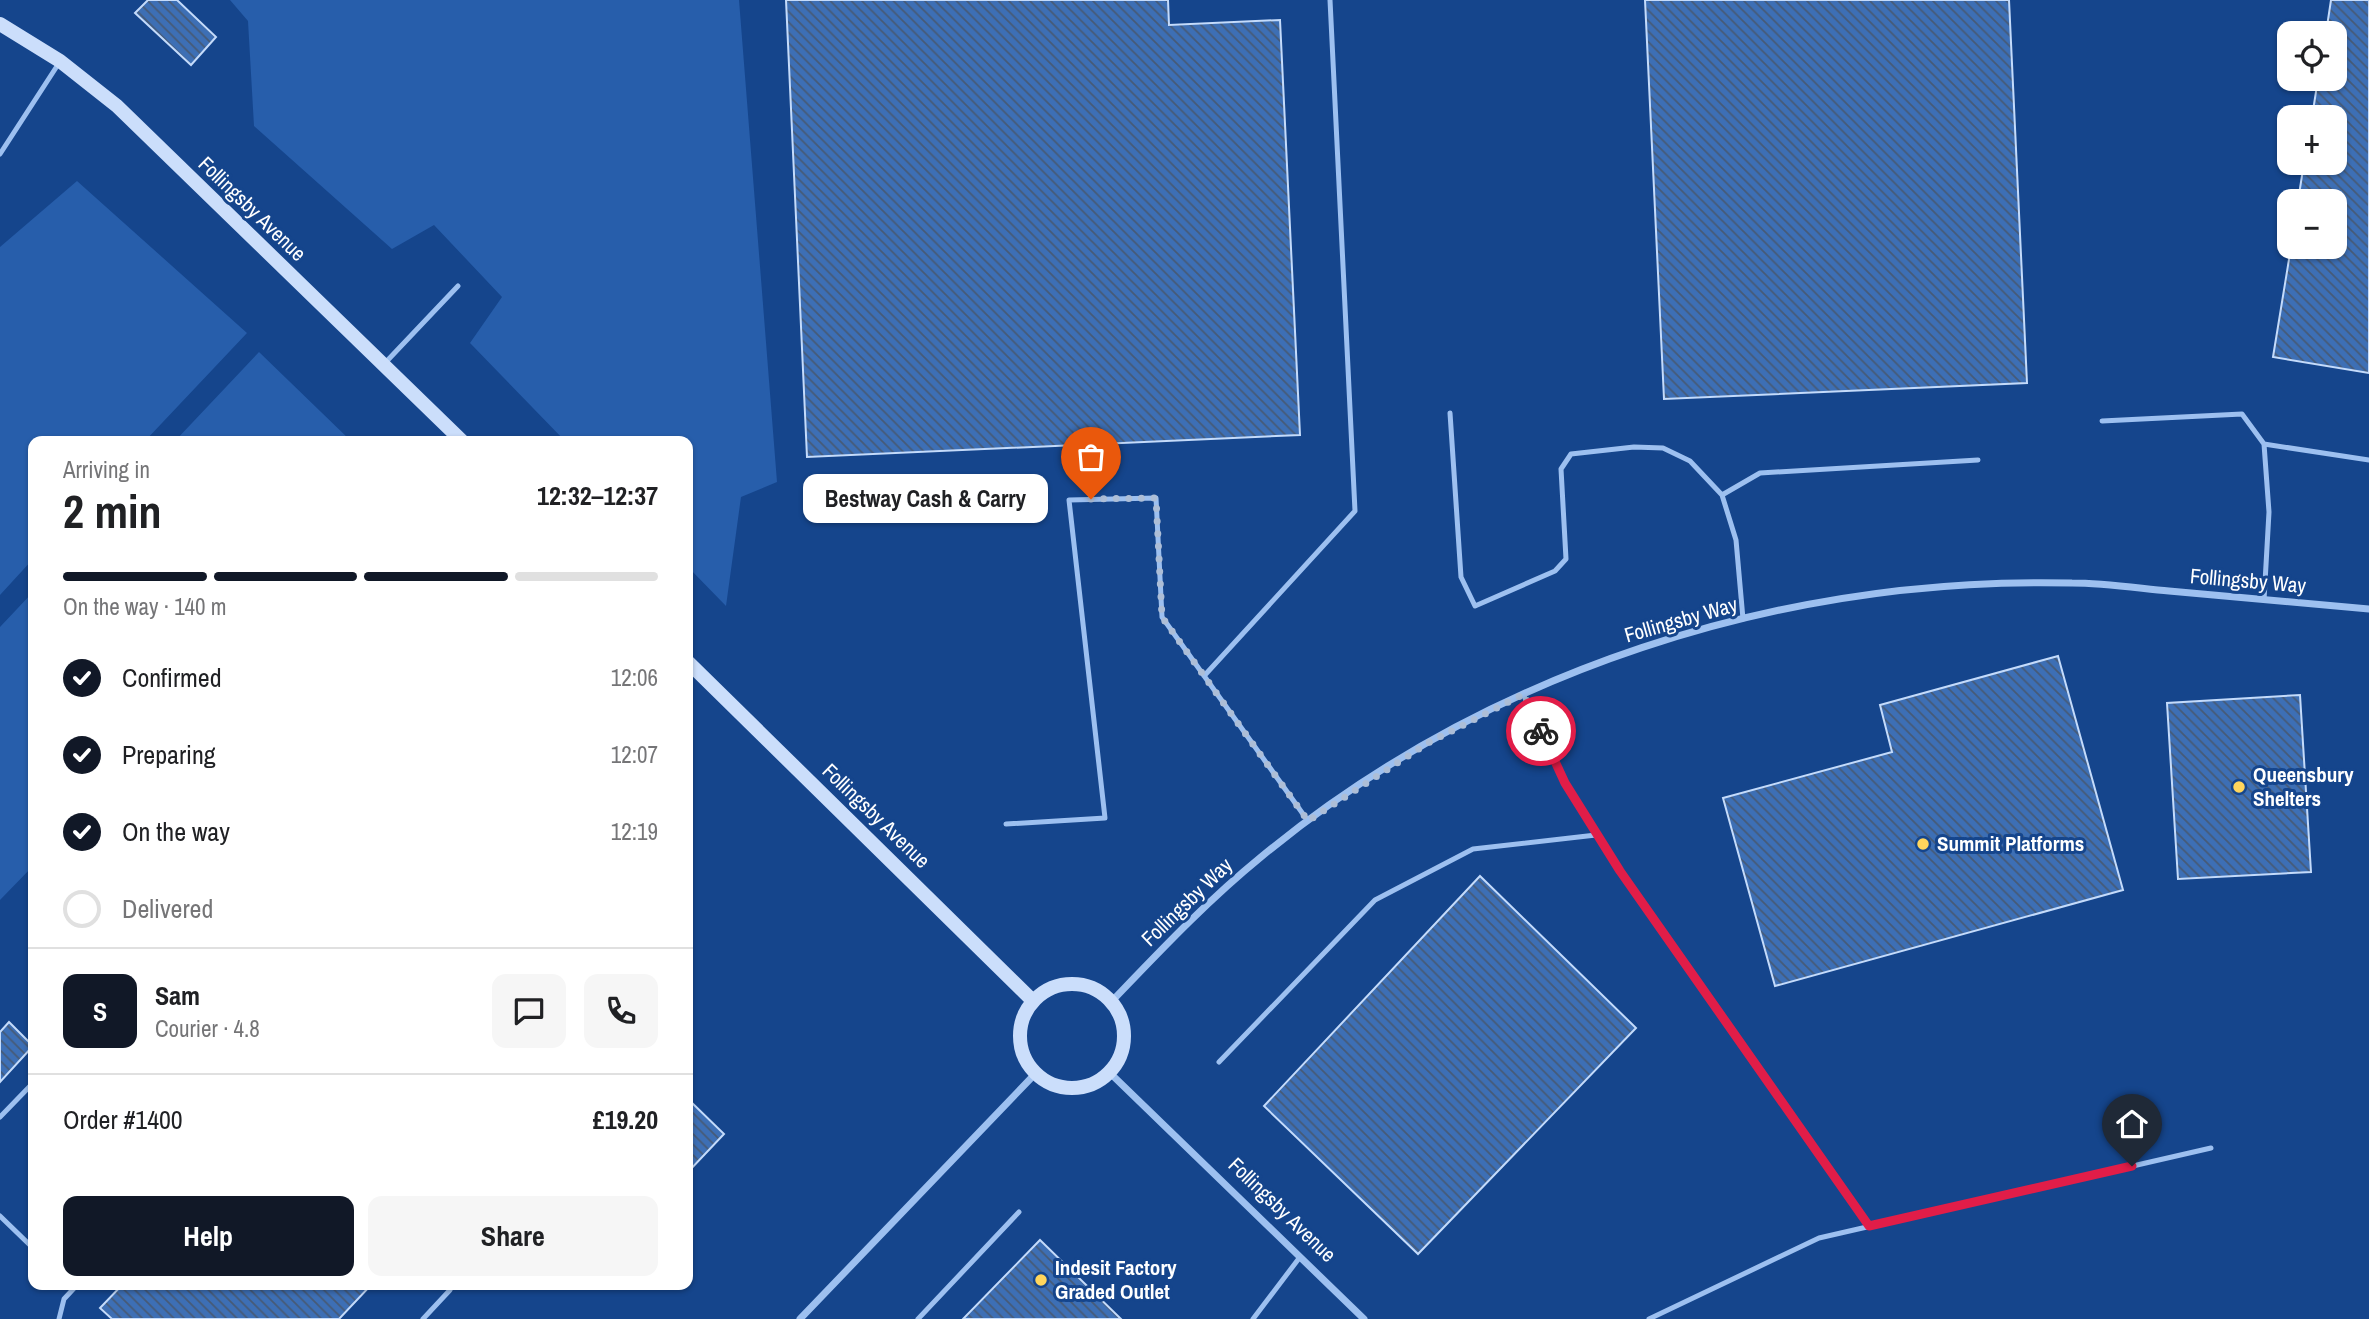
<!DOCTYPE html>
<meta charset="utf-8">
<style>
body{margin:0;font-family:"Archivo Narrow",sans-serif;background:#f6f6f6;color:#202124;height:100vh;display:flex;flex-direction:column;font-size:26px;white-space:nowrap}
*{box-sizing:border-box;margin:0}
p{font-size:23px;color:#757577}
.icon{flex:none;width:38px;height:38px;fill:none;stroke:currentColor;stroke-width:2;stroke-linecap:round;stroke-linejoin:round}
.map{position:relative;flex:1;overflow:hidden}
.side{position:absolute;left:28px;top:436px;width:665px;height:854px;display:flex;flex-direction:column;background:#fff;border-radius:14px;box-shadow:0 2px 5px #0004}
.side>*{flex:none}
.controls{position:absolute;left:2277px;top:21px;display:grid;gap:14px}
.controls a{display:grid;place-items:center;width:70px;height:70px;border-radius:14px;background:#fff;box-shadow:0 2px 5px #0004;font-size:35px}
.pin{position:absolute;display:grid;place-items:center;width:60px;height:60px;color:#fff;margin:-72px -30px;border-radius:50% 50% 50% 0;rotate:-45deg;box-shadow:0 0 7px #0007}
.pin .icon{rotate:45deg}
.courier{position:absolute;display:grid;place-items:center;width:70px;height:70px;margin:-35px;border:5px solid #e11d48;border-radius:50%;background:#fff;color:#222;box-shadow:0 2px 9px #0007}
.bubble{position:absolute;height:49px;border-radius:14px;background:#fff;box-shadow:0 2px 5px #0004;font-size:23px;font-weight:800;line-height:49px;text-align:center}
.head em{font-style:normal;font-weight:800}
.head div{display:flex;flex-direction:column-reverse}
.head{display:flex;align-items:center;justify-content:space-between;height:119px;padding:0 35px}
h1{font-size:46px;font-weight:800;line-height:52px}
.bar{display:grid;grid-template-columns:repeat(4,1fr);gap:10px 7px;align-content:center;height:84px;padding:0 35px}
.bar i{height:9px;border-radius:5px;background:#e0e0e0}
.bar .on{background:#111827}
.bar p{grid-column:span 4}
.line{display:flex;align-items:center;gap:18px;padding:0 35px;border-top:2px solid #e0e0e0}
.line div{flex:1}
.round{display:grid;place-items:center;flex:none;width:74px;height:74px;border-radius:14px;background:#f6f6f6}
ol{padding:0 35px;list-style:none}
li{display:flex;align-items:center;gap:21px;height:77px}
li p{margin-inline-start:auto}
li .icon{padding:7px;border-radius:50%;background:#111827;color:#fff;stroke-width:4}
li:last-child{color:#757577}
li i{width:38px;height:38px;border:4px solid #e0e0e0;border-radius:50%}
.button{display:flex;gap:14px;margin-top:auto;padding:14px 35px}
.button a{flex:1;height:80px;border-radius:14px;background:#111827;color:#fff;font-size:28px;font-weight:800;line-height:80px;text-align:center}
.button a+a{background:#f6f6f6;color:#202124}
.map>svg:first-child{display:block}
</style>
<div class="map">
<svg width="2369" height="1319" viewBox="0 0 2369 1319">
<defs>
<pattern id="building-back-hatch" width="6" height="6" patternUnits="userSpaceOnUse" patternTransform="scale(1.75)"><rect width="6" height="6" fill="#3d6fb5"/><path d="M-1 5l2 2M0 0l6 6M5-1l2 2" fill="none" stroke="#465a76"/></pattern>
</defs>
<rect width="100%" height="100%" fill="#15458c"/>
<path fill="#275eab" d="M230,0H739L777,482L741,497L726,606L688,567V441H565L470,343L502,297L434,225L392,249L254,126L248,21Z
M77,181L247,333L145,441H33V559L0,595V247Z
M259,352L351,441H175Z
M33,592V866L0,900V627Z"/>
<path fill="url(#building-back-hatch)" stroke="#c4dbfb" stroke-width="2" d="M148,0H177L216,37L191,65L135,13Z
M786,0H1168L1169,25L1280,20L1300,435L807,457Z
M1645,0H2009L2027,383L1664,399Z
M2331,0H2369V373L2273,357L2291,247H2334V201H2298L2304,163H2334V117H2312L2318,79H2334V33H2326Z
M2058,656L2123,890L1775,986L1723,798L1892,752L1880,705Z
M2300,695L2311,872L2178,879L2167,703Z
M1480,876L1636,1028L1418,1254L1264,1106Z
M9,1022L33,1046L0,1082V1032Z
M688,1099L724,1134L688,1172Z
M1040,1240L1121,1319H963Z
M123,1284H372L339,1319H112L100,1308Z"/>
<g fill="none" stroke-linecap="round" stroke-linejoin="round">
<path stroke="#9dc0f0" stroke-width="5" d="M0,154L59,63
M385,363L458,286
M1450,413L1461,577L1475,606L1555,571L1566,559L1561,469L1571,454L1634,447L1663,448L1690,461L1722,495L1736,540L1743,619
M2102,421L2242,414L2264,444
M1722,495L1760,473L1978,460
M2264,600L2269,512L2264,444L2369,460
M1204,676L1355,511L1330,0
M688,678L696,670
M1523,694L1565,783L1620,871L1869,1226
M1006,824L1105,818L1069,500L1156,498L1162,617L1308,821
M1219,1062L1375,900L1473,849L1596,835
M0,1117L33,1083
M0,1216L33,1248
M59,1319L64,1299L78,1284
M423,1319L450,1290
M918,1319L1019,1212
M1253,1319L1300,1257
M1649,1319L1819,1238L2211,1148"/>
<path stroke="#9dc0f0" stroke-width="7" d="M1112,1001C1160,951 1207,901 1261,857C1486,671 1781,576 2072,583C2104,583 2137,588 2169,591C2235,597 2302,603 2369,609
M1110,1073L1364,1319
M800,1319L1035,1074"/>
<path stroke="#cbdefb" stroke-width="14" d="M0,24L60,61L117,106L462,441
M688,662L1033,1001
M1020 1036a52 52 0 1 1 104 0a52 52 0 1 1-104 0Z"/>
</g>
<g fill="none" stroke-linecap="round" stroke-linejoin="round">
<path stroke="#adbed7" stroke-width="7" stroke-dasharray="0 12.6" d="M1091,499L1156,498L1162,617L1308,821L1428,743L1524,694L1541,731"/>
<path stroke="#e11d48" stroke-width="9" d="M1541,731L1565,783L1620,871L1869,1226L2132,1166"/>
</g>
<g fill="#ffd55c" stroke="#15458c" stroke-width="2.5">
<circle cx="2239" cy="787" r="7"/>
<circle cx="1923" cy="844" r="7"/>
<circle cx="1041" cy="1280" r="7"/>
</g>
<g text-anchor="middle" stroke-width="6" stroke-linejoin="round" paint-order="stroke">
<g font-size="21" fill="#fff" stroke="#15458c">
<text transform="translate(252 209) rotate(44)" y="7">Follingsby Avenue</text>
<text transform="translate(2248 581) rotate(5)" y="7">Follingsby Way</text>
<text transform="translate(1681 620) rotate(-16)" y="7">Follingsby Way</text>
<text transform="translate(876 816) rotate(44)" y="7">Follingsby Avenue</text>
<text transform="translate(1187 902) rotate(-44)" y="7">Follingsby Way</text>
<text transform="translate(1282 1210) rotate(44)" y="7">Follingsby Avenue</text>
</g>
<g font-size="21" font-weight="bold" fill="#fff" stroke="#15458c" text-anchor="start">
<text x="2253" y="782">Queensbury<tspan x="2253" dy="24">Shelters</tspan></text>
<text x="1937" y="851">Summit Platforms</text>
<text x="1055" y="1275">Indesit Factory<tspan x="1055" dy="24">Graded Outlet</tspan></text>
</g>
</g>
</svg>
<div class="controls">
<a><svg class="icon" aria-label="locate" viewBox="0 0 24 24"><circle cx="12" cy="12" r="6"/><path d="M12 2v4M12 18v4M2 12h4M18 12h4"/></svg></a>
<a>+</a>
<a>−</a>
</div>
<div class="pin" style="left:1091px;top:499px;background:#ea580c"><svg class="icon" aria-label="bag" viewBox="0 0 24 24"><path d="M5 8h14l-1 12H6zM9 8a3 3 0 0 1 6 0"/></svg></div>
<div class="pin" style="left:2132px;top:1166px;background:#1f2937"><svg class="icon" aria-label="home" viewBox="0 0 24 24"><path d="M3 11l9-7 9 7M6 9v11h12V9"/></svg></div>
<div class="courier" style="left:1541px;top:731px"><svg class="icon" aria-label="bike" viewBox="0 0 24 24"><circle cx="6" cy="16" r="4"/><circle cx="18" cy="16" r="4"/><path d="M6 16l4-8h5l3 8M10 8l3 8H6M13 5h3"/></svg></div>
<div class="bubble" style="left:803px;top:474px;width:245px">Bestway Cash &amp; Carry</div>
<section class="side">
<div class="head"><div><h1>2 min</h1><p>Arriving in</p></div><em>12:32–12:37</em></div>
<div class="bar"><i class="on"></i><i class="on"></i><i class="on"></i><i></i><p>On the way · 140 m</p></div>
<ol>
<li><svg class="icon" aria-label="check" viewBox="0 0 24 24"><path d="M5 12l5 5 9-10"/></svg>Confirmed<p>12:06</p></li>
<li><svg class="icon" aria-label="check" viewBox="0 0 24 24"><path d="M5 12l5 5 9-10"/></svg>Preparing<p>12:07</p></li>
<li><svg class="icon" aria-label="check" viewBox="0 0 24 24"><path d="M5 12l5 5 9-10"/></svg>On the way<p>12:19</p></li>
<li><i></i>Delivered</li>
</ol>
<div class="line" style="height:126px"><b class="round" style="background:#111827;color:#fff">S</b><div><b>Sam</b><p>Courier · 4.8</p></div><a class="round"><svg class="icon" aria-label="chat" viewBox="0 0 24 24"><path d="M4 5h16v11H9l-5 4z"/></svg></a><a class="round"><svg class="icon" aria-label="phone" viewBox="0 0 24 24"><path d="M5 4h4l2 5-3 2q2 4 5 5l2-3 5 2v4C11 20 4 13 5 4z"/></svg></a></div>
<div class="line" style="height:91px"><div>Order #1400</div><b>£19.20</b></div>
<div class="button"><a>Help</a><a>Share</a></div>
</section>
</div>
